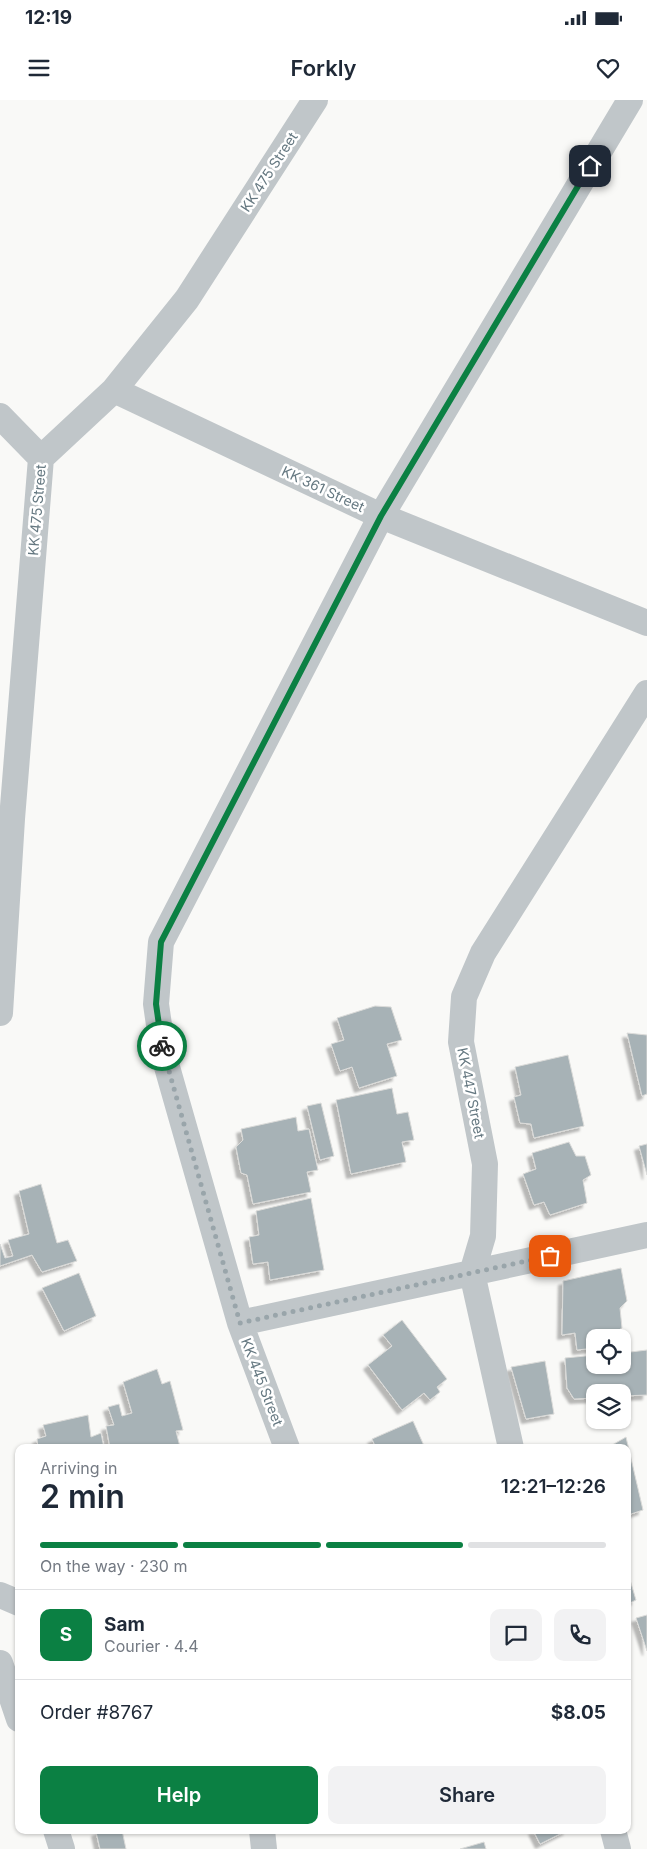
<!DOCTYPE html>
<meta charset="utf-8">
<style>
body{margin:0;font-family:Inter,sans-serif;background:#f2f2f3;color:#1f2937;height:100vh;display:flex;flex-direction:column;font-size:19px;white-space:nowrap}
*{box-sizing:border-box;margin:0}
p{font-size:16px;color:#747a83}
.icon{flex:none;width:28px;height:28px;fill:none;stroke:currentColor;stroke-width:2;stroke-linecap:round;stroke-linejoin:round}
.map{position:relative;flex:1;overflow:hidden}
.side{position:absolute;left:15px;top:1344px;width:616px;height:390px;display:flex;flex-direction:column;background:#fff;border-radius:10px;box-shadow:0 1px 4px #0004}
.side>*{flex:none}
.controls{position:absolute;left:586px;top:1229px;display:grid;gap:10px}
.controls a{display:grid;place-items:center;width:45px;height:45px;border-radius:10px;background:#fff;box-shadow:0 1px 4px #0004;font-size:25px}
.pin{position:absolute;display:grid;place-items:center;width:42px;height:42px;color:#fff;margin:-21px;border-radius:10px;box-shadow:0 2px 8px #0006}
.courier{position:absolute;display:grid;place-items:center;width:50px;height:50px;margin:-25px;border:4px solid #0b8043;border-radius:50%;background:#fff;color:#222;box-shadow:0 1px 6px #0007}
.head em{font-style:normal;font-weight:600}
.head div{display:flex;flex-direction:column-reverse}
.head{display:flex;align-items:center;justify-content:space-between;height:85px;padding:0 25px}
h1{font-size:32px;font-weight:600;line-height:38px}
.bar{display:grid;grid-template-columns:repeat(4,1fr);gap:8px 5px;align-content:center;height:60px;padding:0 25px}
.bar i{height:6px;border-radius:4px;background:#e0e1e3}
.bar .selected{background:#0b8043}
.bar p{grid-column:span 4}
.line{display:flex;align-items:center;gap:12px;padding:0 25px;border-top:1px solid #e0e1e3}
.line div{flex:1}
.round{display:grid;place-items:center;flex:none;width:52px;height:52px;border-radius:10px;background:#f2f2f3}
.action{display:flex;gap:10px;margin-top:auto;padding:10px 25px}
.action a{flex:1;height:58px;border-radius:10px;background:#0b8043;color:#fff;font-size:20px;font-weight:600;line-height:58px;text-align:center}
.action a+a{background:#f2f2f3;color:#1f2937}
.status{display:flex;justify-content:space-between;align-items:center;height:35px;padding:0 25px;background:#fff;direction:ltr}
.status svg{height:14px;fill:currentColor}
header{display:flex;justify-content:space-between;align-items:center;height:65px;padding:0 25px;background:#fff;font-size:22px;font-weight:600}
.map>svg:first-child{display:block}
</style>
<div class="status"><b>12:19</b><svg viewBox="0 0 49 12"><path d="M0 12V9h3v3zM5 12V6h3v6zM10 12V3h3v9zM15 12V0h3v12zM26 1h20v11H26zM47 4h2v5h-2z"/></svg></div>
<header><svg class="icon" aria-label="menu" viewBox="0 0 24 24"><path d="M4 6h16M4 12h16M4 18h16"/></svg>Forkly<svg class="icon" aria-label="heart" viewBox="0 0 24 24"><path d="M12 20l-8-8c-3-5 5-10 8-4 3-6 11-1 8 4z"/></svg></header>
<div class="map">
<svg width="647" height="1749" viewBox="0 0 647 1749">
<defs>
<filter id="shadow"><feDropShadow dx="-4.5" dy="4.5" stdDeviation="1" flood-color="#0004"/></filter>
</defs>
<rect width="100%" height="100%" fill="#f9f9f7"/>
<path fill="#a7b2b6" stroke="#dbdbd9" filter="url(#shadow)" d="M375,906L391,907L402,940L387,944L397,976L359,988L352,967L340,971L331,944L344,940L337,918Z
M627,933L647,935V994L642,996Z
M568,955L584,1026L534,1038L531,1024L520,1023L514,997L521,995L515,967Z
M392,988L397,1014L408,1012L414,1040L402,1042L406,1062L351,1074L336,1000Z
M321,1003L334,1056L320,1060L307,1006Z
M296,1017L298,1031L309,1029L318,1070L307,1072L311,1092L253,1104L247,1075L241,1073L236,1047L243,1040L241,1029Z
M569,1042L576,1056H585L591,1075L583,1080L587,1103L550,1115L544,1102L534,1105L523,1074L536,1069L532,1053Z
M647,1044V1075L639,1046Z
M41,1084L57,1143L68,1140L77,1161L42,1172L32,1155L0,1166V1144L5,1158L13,1156L8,1140L29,1134L19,1091Z
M311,1098L324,1170L270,1180L268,1162L253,1164L249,1137L259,1135L256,1111Z
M621,1168L627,1201L620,1208L622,1228L616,1232L617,1238H595V1248L577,1250L575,1233L562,1235L563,1181Z
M79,1173L96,1216L64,1231L42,1188Z
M402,1220L447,1279L437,1287L440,1292L430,1300L424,1293L402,1310L368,1265L392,1246L383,1235Z
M647,1250V1295L622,1296V1292H595V1298L574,1299L567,1288L565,1258L595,1255V1265H622V1253Z
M545,1261L554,1314L526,1319L511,1267Z
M157,1269L162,1284L170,1281L183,1330L176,1331L180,1347L191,1346V1348H110L106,1326L114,1325L108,1307L119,1304L122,1316L132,1313L123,1282Z
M88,1315L91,1337L101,1333L104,1348H38L37,1339L46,1336L43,1325Z
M413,1321L425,1348H376L372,1339Z
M626,1337L643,1410L628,1415V1348H607Z
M628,1473L636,1500L628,1504Z
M647,1515V1551L636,1518Z
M102,1730H122L126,1749H100L96,1732Z
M533,1730H568L540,1744Z
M484,1742L486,1749H460Z"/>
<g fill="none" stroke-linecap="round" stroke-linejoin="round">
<path stroke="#c0c6c9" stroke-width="26" d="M114,290L381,416L647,523
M0,316L41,358
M0,913L12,719L41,358L114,290L187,199L315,0
M240,1223L647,1135
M287,1348L240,1223L163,953L156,904L161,842L381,416L630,0
M511,1348L472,1173L483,1136L485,1064L461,942L464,897L483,853L647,593
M0,1495L19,1503
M0,1563L19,1619
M56,1730L62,1749
M262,1730L264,1749
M613,1730L618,1749"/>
</g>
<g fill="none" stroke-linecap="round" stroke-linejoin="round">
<path stroke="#99a5aa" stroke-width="5" stroke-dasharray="0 9" d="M162,946L240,1223L550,1156"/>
<path stroke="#0b8043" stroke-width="6" d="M162,946L156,904L161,842L381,416L590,66"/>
</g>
<g text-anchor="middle" stroke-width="5" stroke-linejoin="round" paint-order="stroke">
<g font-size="14" fill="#657881" stroke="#fff">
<text transform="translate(269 72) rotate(-57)" y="5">KK 475 Street</text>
<text transform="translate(323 389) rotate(25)" y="5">KK 361 Street</text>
<text transform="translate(37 410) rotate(-85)" y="5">KK 475 Street</text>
<text transform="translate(471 993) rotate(79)" y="5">KK 447 Street</text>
<text transform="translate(262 1282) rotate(69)" y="5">KK 445 Street</text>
</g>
</g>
</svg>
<div class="controls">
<a><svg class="icon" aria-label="locate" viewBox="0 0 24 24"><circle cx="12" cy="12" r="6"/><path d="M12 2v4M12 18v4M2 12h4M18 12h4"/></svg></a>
<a><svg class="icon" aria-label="layers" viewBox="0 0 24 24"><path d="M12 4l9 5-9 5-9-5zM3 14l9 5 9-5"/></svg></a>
</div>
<div class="pin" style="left:550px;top:1156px;background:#ea580c"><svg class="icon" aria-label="bag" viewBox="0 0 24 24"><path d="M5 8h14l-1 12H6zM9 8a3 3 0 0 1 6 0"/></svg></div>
<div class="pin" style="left:590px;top:66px;background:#1f2937"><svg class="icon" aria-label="home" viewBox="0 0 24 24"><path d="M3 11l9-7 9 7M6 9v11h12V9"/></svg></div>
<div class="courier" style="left:162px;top:946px"><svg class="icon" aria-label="bike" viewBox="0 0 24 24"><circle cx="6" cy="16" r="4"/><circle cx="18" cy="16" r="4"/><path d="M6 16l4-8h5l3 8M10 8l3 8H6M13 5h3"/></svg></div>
<section class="side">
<div class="head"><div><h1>2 min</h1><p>Arriving in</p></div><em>12:21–12:26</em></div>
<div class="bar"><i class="selected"></i><i class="selected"></i><i class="selected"></i><i></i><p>On the way · 230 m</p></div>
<div class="line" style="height:90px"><b class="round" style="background:#0b8043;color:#fff">S</b><div><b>Sam</b><p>Courier · 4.4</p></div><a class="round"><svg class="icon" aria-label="chat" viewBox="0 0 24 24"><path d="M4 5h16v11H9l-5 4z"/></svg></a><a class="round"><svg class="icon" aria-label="phone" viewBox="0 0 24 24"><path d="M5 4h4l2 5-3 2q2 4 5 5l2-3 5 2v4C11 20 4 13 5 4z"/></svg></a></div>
<div class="line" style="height:65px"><div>Order #8767</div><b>$8.05</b></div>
<div class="action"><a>Help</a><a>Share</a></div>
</section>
</div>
